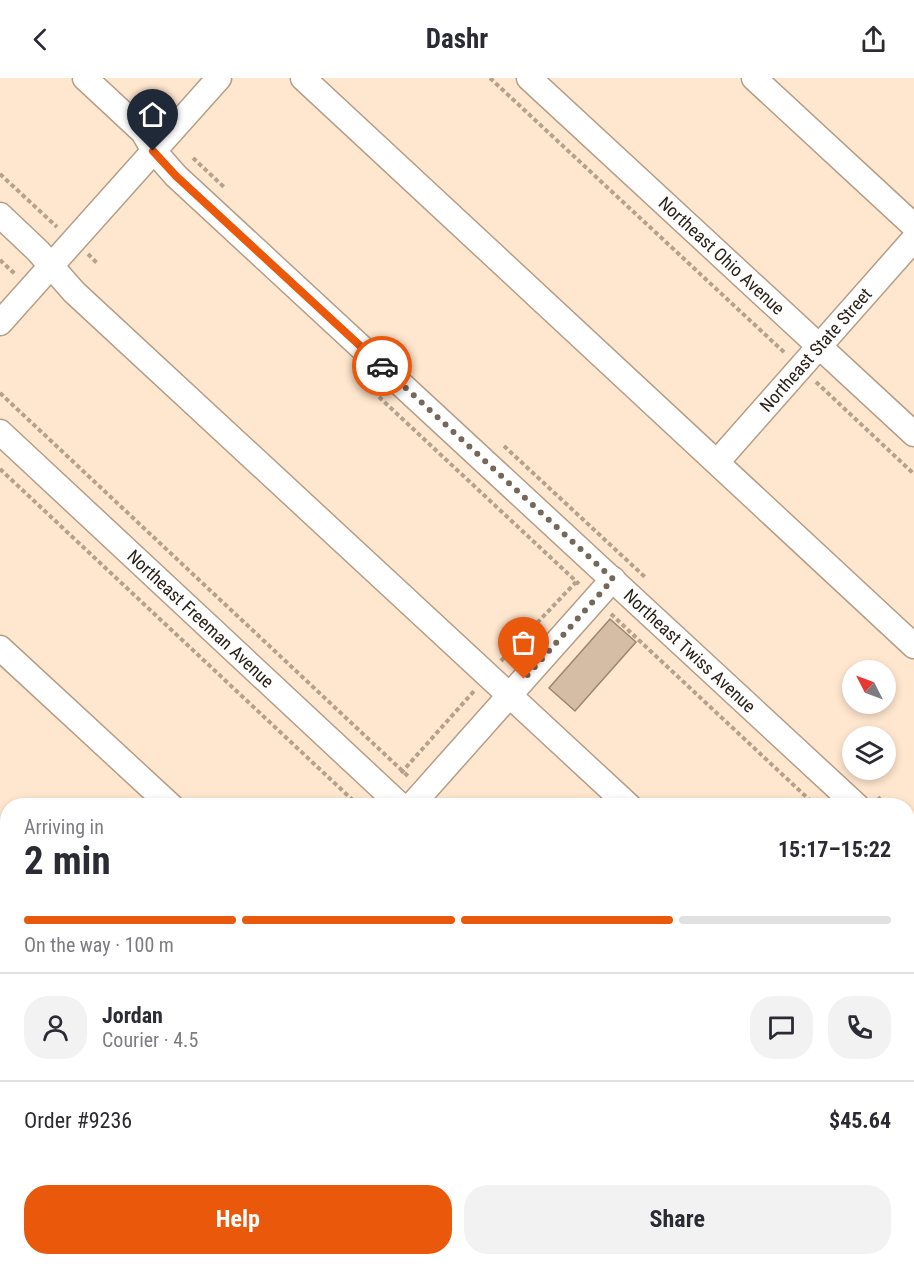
<!DOCTYPE html>
<meta charset="utf-8">
<style>
body{margin:0;font-family:"Roboto Condensed",sans-serif;background:#f2f2f3;color:#2b2b33;height:100vh;display:flex;flex-direction:column;font-size:22px;white-space:nowrap}
*{box-sizing:border-box;margin:0}
p{font-size:20px;color:#7c7c81}
.icon{flex:none;width:33px;height:33px;fill:none;stroke:currentColor;stroke-width:2;stroke-linecap:round;stroke-linejoin:round}
.map{position:relative;flex:1;overflow:hidden}
.details{position:absolute;left:0px;top:720px;width:915px;height:468px;display:flex;flex-direction:column;background:#fff;border-radius:24px 24px 0 0;box-shadow:0 3px 9px #0003}
.details>*{flex:none}
.needle{width:39px;rotate:312deg}
.fabs{position:absolute;left:842px;top:582px;display:grid;gap:12px}
.fabs a{display:grid;place-items:center;width:54px;height:54px;border-radius:50%;background:#fff;box-shadow:0 3px 9px #0003;font-size:30px}
.pin{position:absolute;display:grid;place-items:center;width:51px;height:51px;color:#fff;margin:-62px -26px;border-radius:50% 50% 50% 0;rotate:-45deg;box-shadow:0 0 6px #0007}
.pin .icon{rotate:45deg}
.courier{position:absolute;display:grid;place-items:center;width:60px;height:60px;margin:-30px;border:4px solid #ea580c;border-radius:50%;background:#fff;color:#222;box-shadow:0 2px 8px #0007}
.headline em{font-style:normal;font-weight:700}
.headline div{display:flex;flex-direction:column-reverse}
.headline{display:flex;align-items:center;justify-content:space-between;height:102px;padding:0 24px}
h1{font-size:39px;font-weight:700;line-height:45px}
.bar{display:grid;grid-template-columns:repeat(4,1fr);gap:9px 6px;align-content:center;height:72px;padding:0 24px}
.bar i{height:8px;border-radius:4px;background:#e1e1e2}
.bar .active{background:#ea580c}
.bar p{grid-column:span 4}
.line{display:flex;align-items:center;gap:15px;padding:0 24px;border-top:2px solid #e1e1e2}
.line div{flex:1}
.round{display:grid;place-items:center;flex:none;width:63px;height:63px;border-radius:24px;background:#f2f2f3}
.button{display:flex;gap:12px;margin-top:auto;padding:12px 24px}
.button a{flex:1;height:69px;border-radius:24px;background:#ea580c;color:#fff;font-size:24px;font-weight:700;line-height:69px;text-align:center}
.button a+a{background:#f2f2f3;color:#2b2b33}
header{display:flex;justify-content:space-between;align-items:center;height:78px;padding:0 24px;background:#fff;font-size:27px;font-weight:700}
.map>svg:first-child{display:block}
</style>
<header><svg class="icon" aria-label="back" viewBox="0 0 24 24"><path d="M15 5l-7 7 7 7"/></svg>Dashr<svg class="icon" aria-label="share" viewBox="0 0 24 24"><path d="M12 15V3M7 8l5-5 5 5M5 13v7h14v-7"/></svg></header>
<div class="map">
<svg width="914" height="1188" viewBox="0 0 914 1188">
<rect width="100%" height="100%" fill="#ffe6ce"/>
<path fill="#f9dbbd" d="M914,902V1055L908,1063V909Z
M611,1180L666,1181H803L796,1188H605Z"/>
<path fill="#d4bca5" stroke="#9c8670" stroke-width="1.5" d="M610,541L636,564L575,633L549,610Z
M914,936V962L908,956V943Z
M914,1150V1188H880L886,1180H908V1157Z
M692,1180H724L717,1188H701Z"/>
<g fill="none" stroke-linecap="round" stroke-linejoin="round">
<defs>
<g id="minor">
<path id="s1" d="M85,0L143,54L154,73L176,98L857,728"/>
<path d="M303,0L914,568"/>
<path id="s2" d="M529,0L914,356"/>
<path d="M754,0L914,148"/>
<path d="M0,137L38,173L74,214L629,728"/>
<path d="M0,245L219,0"/>
<path id="s3" d="M0,354L401,728"/>
<path id="s4" d="M718,383L914,161"/>
<path d="M0,570L171,728"/>
<path d="M411,728L613,501"/>
<path d="M908,775L914,781"/>
<path d="M0,777L8,784"/>
<path d="M908,988L914,994"/>
<path d="M0,993L8,1000"/>
<path d="M205,1180L213,1188"/>
<path d="M434,1180L442,1188"/>
<path d="M662,1180L671,1188"/>
<path d="M0,1186L8,1178"/>
<path d="M609,1188L616,1180"/>
</g>
<path id="major" d="M908,1089L914,1082
M819,1188L826,1180"/>
</defs>
<use href="#minor" stroke="#b59e87" stroke-width="27"/>
<use href="#major" stroke="#b59e87" stroke-width="33"/>
<path stroke="#b4a18e" stroke-width="4" stroke-dasharray="4.5 3" stroke-linecap="butt" d="M490,0L786,276
M193,80L225,110
M0,96L57,149
M88,176L98,186
M0,182L15,196
M816,304L914,396
M0,315L410,700
M379,319L579,506
M504,368L646,500
M0,391L359,728
M611,536L816,728
M501,583L576,504
M401,695L474,613
M878,719L886,728
M0,748L8,755
M0,813L8,820
M908,813L914,819
M908,1052L914,1044
M908,1127L914,1119
M0,1144L8,1136
M400,1180L408,1188
M466,1180L474,1188
M785,1188L792,1180
M852,1188L859,1181"/>
<use href="#minor" stroke="#fff" stroke-width="24"/>
<use href="#major" stroke="#fff" stroke-width="30"/>
</g>
<g fill="none" stroke-linecap="round" stroke-linejoin="round">
<path stroke="#756759" stroke-width="6" stroke-dasharray="0 10.8" d="M382,288L613,501L524,601"/>
<path stroke="#ea580c" stroke-width="8" d="M153,73L176,98L382,288"/>
</g>
<g text-anchor="middle" stroke-width="4.5" stroke-linejoin="round" paint-order="stroke">
<g font-size="18" fill="#2b231a" stroke="#ffe6ce">
<text dy="6" stroke="none"><textPath href="#s2" startOffset="262">Northeast Ohio Avenue</textPath></text>
<text dy="6" stroke="none"><textPath href="#s4" startOffset="148">Northeast State Street</textPath></text>
<text dy="6" stroke="none"><textPath href="#s3" startOffset="274">Northeast Freeman Avenue</textPath></text>
<text dy="6" stroke="none"><textPath href="#s1" startOffset="834">Northeast Twiss Avenue</textPath></text>
</g>
</g>
</svg>
<div class="fabs">
<a><svg class="needle" viewBox="-14 -14 28 28"><path d="M0-13l5 13h-10z" fill="#e53935"/><path d="M0 13l5-13h-10z" fill="#7c7c81"/></svg></a>
<a><svg class="icon" aria-label="layers" viewBox="0 0 24 24"><path d="M12 4l9 5-9 5-9-5zM3 14l9 5 9-5"/></svg></a>
</div>
<div class="pin" style="left:524px;top:601px;background:#ea580c"><svg class="icon" aria-label="bag" viewBox="0 0 24 24"><path d="M5 8h14l-1 12H6zM9 8a3 3 0 0 1 6 0"/></svg></div>
<div class="pin" style="left:153px;top:73px;background:#1f2937"><svg class="icon" aria-label="home" viewBox="0 0 24 24"><path d="M3 11l9-7 9 7M6 9v11h12V9"/></svg></div>
<div class="courier" style="left:382px;top:288px"><svg class="icon" aria-label="car" viewBox="0 0 24 24"><path d="M5 17H2v-5l4-1 3-4h7l3 4 3 1v5h-3M9 17h6M6 11h13"/><circle cx="7" cy="17" r="2"/><circle cx="17" cy="17" r="2"/></svg></div>
<section class="details">
<div class="headline"><div><h1>2 min</h1><p>Arriving in</p></div><em>15:17–15:22</em></div>
<div class="bar"><i class="active"></i><i class="active"></i><i class="active"></i><i></i><p>On the way · 100 m</p></div>
<div class="line" style="height:108px"><a class="round"><svg class="icon" aria-label="person" viewBox="0 0 24 24"><circle cx="12" cy="8" r="4"/><path d="M4 21q1-7 8-7t8 7"/></svg></a><div><b>Jordan</b><p>Courier · 4.5</p></div><a class="round"><svg class="icon" aria-label="chat" viewBox="0 0 24 24"><path d="M4 5h16v11H9l-5 4z"/></svg></a><a class="round"><svg class="icon" aria-label="phone" viewBox="0 0 24 24"><path d="M5 4h4l2 5-3 2q2 4 5 5l2-3 5 2v4C11 20 4 13 5 4z"/></svg></a></div>
<div class="line" style="height:78px"><div>Order #9236</div><b>$45.64</b></div>
<div class="button"><a>Help</a><a>Share</a></div>
</section>
</div>
